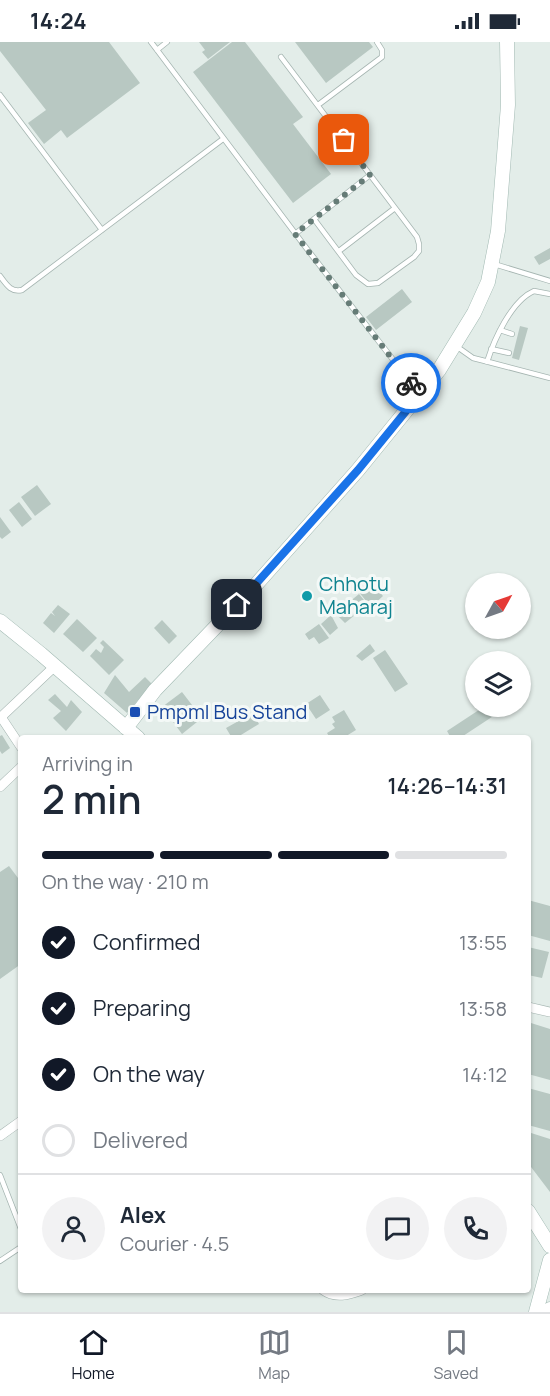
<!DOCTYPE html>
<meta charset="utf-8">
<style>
body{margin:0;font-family:Manrope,sans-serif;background:#f2f2f3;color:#1f2937;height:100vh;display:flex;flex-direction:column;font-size:22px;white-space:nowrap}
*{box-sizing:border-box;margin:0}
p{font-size:20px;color:#747a83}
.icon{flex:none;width:33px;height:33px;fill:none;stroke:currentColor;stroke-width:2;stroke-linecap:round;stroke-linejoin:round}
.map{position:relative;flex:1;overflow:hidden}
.drawer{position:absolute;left:18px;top:693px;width:513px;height:558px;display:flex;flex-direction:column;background:#fff;border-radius:6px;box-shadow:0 2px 4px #0004}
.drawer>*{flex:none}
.needle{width:39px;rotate:50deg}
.tools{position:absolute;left:465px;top:531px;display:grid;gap:12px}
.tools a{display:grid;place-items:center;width:66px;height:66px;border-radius:50%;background:#fff;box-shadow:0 2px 4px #0004;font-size:30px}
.pin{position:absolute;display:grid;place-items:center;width:51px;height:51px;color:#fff;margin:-26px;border-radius:12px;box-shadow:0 3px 9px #0006}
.courier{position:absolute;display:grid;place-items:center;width:60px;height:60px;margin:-30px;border:4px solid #1a73e8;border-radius:50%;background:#fff;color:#222;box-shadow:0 2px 8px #0007}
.summary em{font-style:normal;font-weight:600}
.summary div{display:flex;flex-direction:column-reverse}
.summary{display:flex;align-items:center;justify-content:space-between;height:102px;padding:0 24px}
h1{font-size:39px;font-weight:600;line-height:45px}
.bar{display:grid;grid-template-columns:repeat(4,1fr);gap:9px 6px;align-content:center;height:72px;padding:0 24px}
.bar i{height:8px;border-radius:4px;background:#e0e1e3}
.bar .on{background:#111827}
.bar p{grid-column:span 4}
.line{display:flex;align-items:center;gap:15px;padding:0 24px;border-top:2px solid #e0e1e3}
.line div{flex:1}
.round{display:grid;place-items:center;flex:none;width:63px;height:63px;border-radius:32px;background:#f2f2f3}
ol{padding:0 24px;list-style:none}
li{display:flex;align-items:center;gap:18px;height:66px}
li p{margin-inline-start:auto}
li .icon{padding:6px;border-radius:50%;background:#111827;color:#fff;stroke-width:4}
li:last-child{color:#747a83}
li i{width:33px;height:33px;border:3px solid #e0e1e3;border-radius:50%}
.status{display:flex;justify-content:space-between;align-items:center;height:42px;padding:0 30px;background:#fff;direction:ltr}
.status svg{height:16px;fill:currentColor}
.tab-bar{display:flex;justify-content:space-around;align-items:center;height:84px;border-top:2px solid #e0e1e3;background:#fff;font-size:16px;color:#747a83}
.tab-bar a{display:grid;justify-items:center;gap:3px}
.tab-bar .on{color:#111827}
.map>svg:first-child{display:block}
</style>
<div class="status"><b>14:24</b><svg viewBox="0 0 49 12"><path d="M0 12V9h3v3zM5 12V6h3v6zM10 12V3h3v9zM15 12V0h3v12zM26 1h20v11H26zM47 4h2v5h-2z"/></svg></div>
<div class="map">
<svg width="550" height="1270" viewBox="0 0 550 1270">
<rect width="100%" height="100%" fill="#e3ede9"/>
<path fill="#b8c8c2" d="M0,0H109L140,41L67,96L61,88L44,102L28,81L46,68L0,9Z
M199,0H230L208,17L202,10L205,8Z
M232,0H245L303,75L293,82L331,132L293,161L193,30Z
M295,0H369L373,5L326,41Z
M550,206V217L539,223L534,215Z
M402,247L412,260L376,288L366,275Z
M520,284L528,286L519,318L512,316Z
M37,443L51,462L35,474L21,455Z
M19,460L32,477L22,485L9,468Z
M0,475L11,490L2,497L0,495Z
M370,539L383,554L371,565L358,549Z
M359,552L368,563L357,571L348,561Z
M345,562L355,573L345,581L335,571Z
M58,563L70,572L54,591L43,581L51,571L55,574L52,570Z
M331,573L338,586L330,593L321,582Z
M77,577L97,596L83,610L63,592Z
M162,578L177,594L169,602L154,586Z
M319,582L329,596L319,602L314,595L309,598L305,592Z
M103,598L124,618L109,633L90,614L96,607L101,611L104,605L100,601Z
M370,602L375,609L362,619L356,614Z
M385,608L408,642L395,650L373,616Z
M115,633L129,650L145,635L152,642L127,671L104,651Z
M182,650L202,676L182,692L162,665Z
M55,652L67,665L71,658L82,670L66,689L53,676L61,669L48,658Z
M320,653L330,668L316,677L306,662Z
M485,664H498L501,669L460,696H451L447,689Z
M344,668L356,688L343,696H330L327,691L335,686L332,682L335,680L332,675Z
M253,671L259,682L236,696H232L226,686Z
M2,693L10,706L2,712L0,709V694Z
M9,824L21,840V922L0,937V830Z
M528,858L550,864V899L528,893Z
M528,905L549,910L542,936L528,933Z
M531,981L550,987V1038L528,1032V992Z
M528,1046L550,1052V1089L528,1083Z
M528,1090L550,1097V1150L528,1121Z"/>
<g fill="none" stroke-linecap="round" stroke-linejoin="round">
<defs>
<path id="lane" d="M151,0L307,207L419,351
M157,8L167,0
M281,15L417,195L419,202V209L414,215L378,241L368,242L356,233L314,177
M0,53L102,188
M318,63L382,15V8L377,0
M295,192L370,133
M339,209L395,166
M494,222L550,239
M0,234C6,242 11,251 22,248L223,97
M500,288L512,292
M456,304L473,316L481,318L550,336
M491,307L509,311
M487,320C494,298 511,259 534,249L550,252
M0,1133L21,1187
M0,1219L21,1205"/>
<path id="street" d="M1,675L21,705
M0,676L55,624
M0,745L21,725
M528,965L550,970
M0,1094L21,1079
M323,1248C335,1257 349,1253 362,1248"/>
<path id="secondary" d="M0,579L41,612L138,696
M126,686L155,648L253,546L358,428L439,328L474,271L488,240L498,189L508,63L507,0
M528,1169L550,1204
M536,1270L550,1218
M549,1270L550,1267"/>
</defs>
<use href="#lane" stroke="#a5b5b1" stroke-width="6"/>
<use href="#street" stroke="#a5b5b1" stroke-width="10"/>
<use href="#secondary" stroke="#a1b9b2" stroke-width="15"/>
<use href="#lane" stroke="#fff" stroke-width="4.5"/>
<use href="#street" stroke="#fff" stroke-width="9"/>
<use href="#secondary" stroke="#fff" stroke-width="14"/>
</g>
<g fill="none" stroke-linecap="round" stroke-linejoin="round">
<path stroke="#667c77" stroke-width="6" stroke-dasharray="0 10.8" d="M344,98L370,133L295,192L411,341"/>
<path stroke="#1a73e8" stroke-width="8" d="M237,563L358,428L420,352L411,341"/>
</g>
<circle fill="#0f9aa8" stroke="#f4f9f7" stroke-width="2" cx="307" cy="554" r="6"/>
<rect fill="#1a4fb4" stroke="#f4f9f7" stroke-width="2" x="129" y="664" width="12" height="12" rx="3"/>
<g text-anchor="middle" stroke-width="6" stroke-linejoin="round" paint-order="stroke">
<g font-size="20" fill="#0d838f" stroke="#f4f9f7" text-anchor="start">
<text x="319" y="549">Chhotu<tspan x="319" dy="23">Maharaj</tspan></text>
</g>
<g font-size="20" fill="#164399" stroke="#f4f9f7" text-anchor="start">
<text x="147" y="677">Pmpml Bus Stand</text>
</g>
</g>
</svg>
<div class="tools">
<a><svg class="needle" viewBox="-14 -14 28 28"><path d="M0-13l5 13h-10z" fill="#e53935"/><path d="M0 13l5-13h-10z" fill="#747a83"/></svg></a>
<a><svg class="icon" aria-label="layers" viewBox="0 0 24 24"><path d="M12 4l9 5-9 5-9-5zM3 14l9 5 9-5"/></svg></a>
</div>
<div class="pin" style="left:344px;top:98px;background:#ea580c"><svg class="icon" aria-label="bag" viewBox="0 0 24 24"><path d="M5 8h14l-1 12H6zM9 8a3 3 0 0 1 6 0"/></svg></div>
<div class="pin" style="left:237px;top:563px;background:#1f2937"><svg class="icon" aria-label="home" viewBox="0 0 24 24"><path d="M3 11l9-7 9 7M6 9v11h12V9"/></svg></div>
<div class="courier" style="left:411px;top:341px"><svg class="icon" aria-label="bike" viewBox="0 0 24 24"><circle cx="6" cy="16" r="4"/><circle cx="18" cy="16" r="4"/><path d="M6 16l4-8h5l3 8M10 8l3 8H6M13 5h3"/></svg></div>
<section class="drawer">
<div class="summary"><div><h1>2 min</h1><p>Arriving in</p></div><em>14:26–14:31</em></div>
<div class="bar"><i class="on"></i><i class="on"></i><i class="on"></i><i></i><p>On the way · 210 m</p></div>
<ol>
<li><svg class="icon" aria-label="check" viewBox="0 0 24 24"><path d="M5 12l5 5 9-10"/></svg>Confirmed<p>13:55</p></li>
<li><svg class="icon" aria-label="check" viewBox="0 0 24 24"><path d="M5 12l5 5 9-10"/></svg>Preparing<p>13:58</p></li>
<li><svg class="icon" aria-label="check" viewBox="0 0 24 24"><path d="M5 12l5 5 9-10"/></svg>On the way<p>14:12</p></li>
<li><i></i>Delivered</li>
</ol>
<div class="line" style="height:108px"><a class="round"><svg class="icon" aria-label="person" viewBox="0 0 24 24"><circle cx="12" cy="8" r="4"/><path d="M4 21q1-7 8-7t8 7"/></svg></a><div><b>Alex</b><p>Courier · 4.5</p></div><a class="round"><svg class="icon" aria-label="chat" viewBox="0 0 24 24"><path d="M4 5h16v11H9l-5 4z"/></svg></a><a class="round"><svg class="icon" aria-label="phone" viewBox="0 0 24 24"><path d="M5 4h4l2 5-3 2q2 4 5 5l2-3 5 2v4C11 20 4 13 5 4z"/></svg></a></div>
</section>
</div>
<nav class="tab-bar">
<a class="on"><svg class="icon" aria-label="home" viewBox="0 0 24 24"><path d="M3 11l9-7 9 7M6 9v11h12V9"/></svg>Home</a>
<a><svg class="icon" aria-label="map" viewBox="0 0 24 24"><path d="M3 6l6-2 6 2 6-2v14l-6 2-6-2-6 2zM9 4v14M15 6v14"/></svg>Map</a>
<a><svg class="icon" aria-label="saved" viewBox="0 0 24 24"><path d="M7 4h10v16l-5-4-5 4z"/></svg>Saved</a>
</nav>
